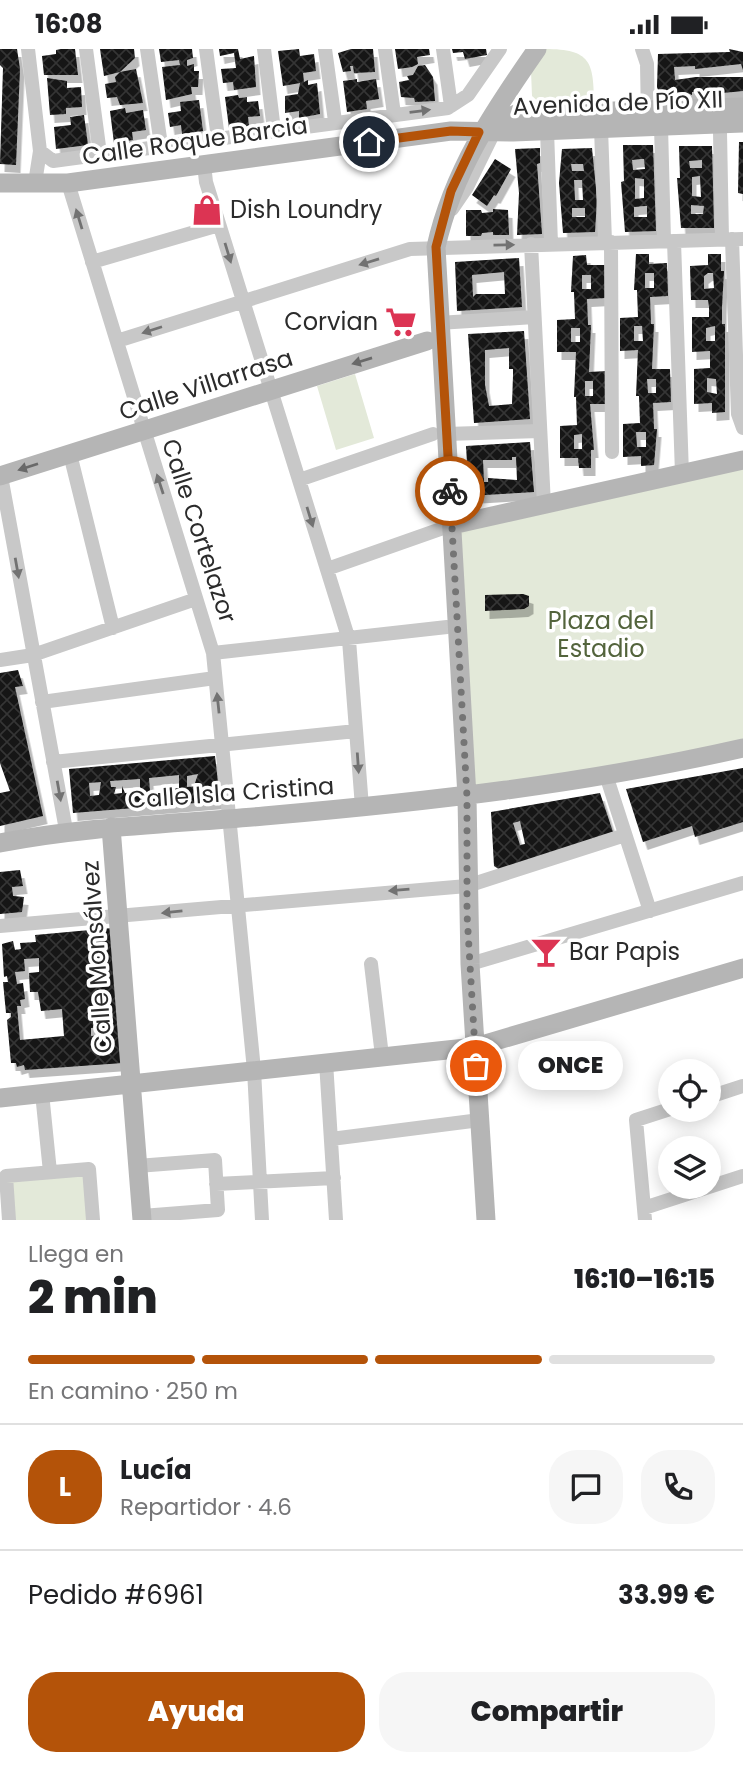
<!DOCTYPE html>
<html lang="es">
<meta charset="utf-8">
<style>
body{margin:0;font-family:Poppins,sans-serif;background:#f6f6f6;color:#202124;height:100vh;display:flex;flex-direction:column;font-size:26px;white-space:nowrap}
*{box-sizing:border-box;margin:0}
p{font-size:23px;color:#757577}
.icon{flex:none;width:38px;height:38px;fill:none;stroke:currentColor;stroke-width:2;stroke-linecap:round;stroke-linejoin:round}
.map{position:relative;height:1171px;overflow:hidden}
.drawer{display:flex;flex-direction:column;background:#fff;flex:1}
.drawer>*{flex:none}
.tools{position:absolute;left:658px;top:1010px;display:grid;gap:14px}
.tools a{display:grid;place-items:center;width:63px;height:63px;border-radius:50%;background:#fff;box-shadow:0 4px 18px #0003;font-size:35px}
.pin{position:absolute;display:grid;place-items:center;width:60px;height:60px;color:#fff;margin:-30px;border:4px solid #fff;border-radius:50%;box-shadow:0 2px 7px #0007}
.courier{position:absolute;display:grid;place-items:center;width:70px;height:70px;margin:-35px;border:5px solid #b45309;border-radius:50%;background:#fff;color:#222;box-shadow:0 2px 9px #0007}
.bubble{position:absolute;height:49px;border-radius:24px;background:#fff;box-shadow:0 4px 18px #0003;font-size:23px;font-weight:800;line-height:49px;text-align:center}
.headline em{font-style:normal;font-weight:800}
.headline div{display:flex;flex-direction:column-reverse}
.headline{display:flex;align-items:center;justify-content:space-between;height:119px;padding:0 28px}
h1{font-size:46px;font-weight:800;line-height:52px}
.bar{display:grid;grid-template-columns:repeat(4,1fr);gap:10px 7px;align-content:center;height:84px;padding:0 28px}
.bar i{height:9px;border-radius:5px;background:#e0e0e0}
.bar .on{background:#b45309}
.bar p{grid-column:span 4}
.line{display:flex;align-items:center;gap:18px;padding:0 28px;border-top:2px solid #e0e0e0}
.line div{flex:1}
.round{display:grid;place-items:center;flex:none;width:74px;height:74px;border-radius:28px;background:#f6f6f6}
.button{display:flex;gap:14px;margin-top:auto;padding:14px 28px}
.button a{flex:1;height:80px;border-radius:28px;background:#b45309;color:#fff;font-size:28px;font-weight:800;line-height:80px;text-align:center}
.button a+a{background:#f6f6f6;color:#202124}
.status{display:flex;justify-content:space-between;align-items:center;height:49px;padding:0 35px;background:#fff;direction:ltr}
.status svg{height:19px;fill:currentColor}
.map>svg:first-child{display:block}
</style>
<div class="status"><b>16:08</b><svg viewBox="0 0 49 12"><path d="M0 12V9h3v3zM5 12V6h3v6zM10 12V3h3v9zM15 12V0h3v12zM26 1h20v11H26zM47 4h2v5h-2z"/></svg></div>
<div class="map">
<svg width="743" height="1171" viewBox="0 0 743 1171">
<defs>
<pattern id="building-cross-hatch" width="8" height="8" patternUnits="userSpaceOnUse" patternTransform="scale(1.75)"><rect width="8" height="8" fill="#121212"/><path d="M0 0l8 8M0 8l8-8" fill="none" stroke="#353535"/></pattern>
<filter id="shadow"><feDropShadow dx="4.5" dy="8" stdDeviation="0" flood-color="#0004"/></filter>
</defs>
<rect width="100%" height="100%" fill="#fff"/>
<path fill="#e3e9d9" d="M545,0C591,0 594,13 594,56H542L532,47L531,22Z
M355,325L374,389L336,401L317,337Z
M743,411V699L467,748L452,476Z
M89,1120L93,1171H9L6,1127Z"/>
<path fill="url(#building-cross-hatch)" fill-rule="evenodd" filter="url(#shadow)" d="M0,0H17L20,20L16,116L0,115L3,19L0,16Z
M61,0H75L78,26H44L42,7L56,5V1Z
M100,0H134L135,9L120,23L104,27Z
M159,0H192L193,9L187,11V17L194,15V22H199L198,38H191L192,45L166,51L162,18L180,16L179,11L161,13Z
M219,0H238L240,10L254,7L256,38L234,41L233,33L223,34L221,20L236,19L234,4L220,7Z
M299,0L300,7L314,5L316,22L303,24L304,33L308,31V36L317,34L320,65L299,69V62L285,64V47L298,45L300,34L283,37L278,2Z
M351,0H373L375,23L354,24L353,17H350L351,22L343,23L338,4Z
M395,0H429L430,6L417,8L418,15L412,18L398,20Z
M452,0H486L487,6L465,10L463,3L453,4Z
M729,0L743,3V21L741,15L695,20V17L674,18L675,31L696,28H743V42L713,45L706,46V42L692,43V46L685,43L659,44L657,38L658,5L730,3Z
M425,16L433,28L435,52L415,53L414,49L401,48L399,33L409,31L407,27L413,26L418,17Z
M136,20L143,54L120,56L117,48L107,49L105,35L116,33L115,28L120,23Z
M47,29L67,32V39L81,38L82,58L66,59V65L50,66Z
M357,30V33L376,30L379,50L366,52L367,60L347,63L343,32Z
M238,46L239,49L247,48V53L258,52L260,67L248,68L249,77L229,79L225,48Z
M199,51L203,82L182,85L181,76L170,78L168,64L181,62L180,53Z
M125,59L126,64L143,61L146,81L132,83L133,91L114,94L110,62Z
M84,66L88,96L56,100L54,78L71,76L70,68Z
M739,93H743V145L738,144Z
M623,96H653L656,182L625,183L621,133L624,132ZM641,110H644L645,120L633,121L632,111ZM635,129L644,130V149L635,150ZM647,157V168H634V158Z
M679,97H712L714,179H681L677,129H680ZM702,111V119H690L689,112ZM700,127L701,148L692,147V128ZM691,156L704,157L703,165H691Z
M540,99V114L537,115L542,185L517,186L519,144L515,100Z
M592,99L597,150L595,183L563,184L559,134L562,100ZM571,115H583L584,122H572ZM574,131H582L583,151H575ZM572,159H585V168H572Z
M495,110L511,120L496,147L494,146L487,157L472,146Z
M493,160L508,161L509,186H493V183L482,184L481,187H466V161H481L482,164L493,163Z
M636,205H649V215L667,214L668,247L650,248L651,275H654L652,320H670L671,353L653,354L654,380H657L654,416L641,417V407L623,408V375L640,374L639,347H636L638,301L620,302V269L638,268L637,241H634ZM645,224H654V239H645ZM634,277H642L643,292H634ZM647,330H656V344H648ZM636,383H646V398H637Z
M708,205H721V222H724L722,258V275H725V363L712,364V354L694,355V320L710,319V302L692,303V268H709V258L708,251H691L690,217L708,216ZM708,224H713L714,239L704,240V227ZM715,277V292H706V279ZM707,329L716,330L717,345L707,343Z
M586,206L587,216H605L606,249L587,250L588,276H591L589,323L607,322L608,355H590L594,401H591V419H579L578,409H560V377L577,376L576,348H574L576,303H557V271L575,270L574,243H571L573,207ZM582,226H591V240H582ZM571,279H580V293H571ZM585,332H593V347H585ZM582,385V400H574V386Z
M519,209L522,258L457,262L455,213ZM504,223L505,245H476L473,248L472,226Z
M524,282L530,370L474,374L468,285ZM509,299V320H513V327L512,355L489,357L485,336V301Z
M530,393L534,443L469,447L466,397ZM512,408H516L517,431L488,429V433H484L483,411H512Z
M523,545L529,547V557L524,560L485,562V546Z
M18,621L23,637L15,638L43,767L0,777V744L10,742L0,714V624Z
M215,707L220,752L73,764L69,720ZM198,725L195,734H199V737L187,738V727ZM179,726V739L150,742L149,729ZM140,730V743L125,744L122,737V744L114,745L116,738H111L110,732ZM101,733L99,746L90,747L89,734Z
M743,719V773L695,788L692,777L643,793L626,740Z
M600,744L613,783L500,821L494,817L491,763ZM520,772L525,795L520,796L513,774Z
M20,821L23,837L12,838L13,847L24,848L22,863L0,865V823Z
M112,879L123,1014L25,1021L24,1016L17,1018L16,1014H11L7,971L11,968V964H6L3,933H8L7,927L4,928L2,895L13,892L15,901L21,900L20,894L36,893L35,886ZM39,909V923L29,924L30,943H38L41,962L62,960L64,987L20,991L17,957H21L20,951L25,950L23,934L17,935L15,923L25,922L24,910ZM100,978L101,986L91,987V979Z"/>
<g fill="none" stroke-linecap="round" stroke-linejoin="round">
<path stroke="#c8c8c8" stroke-width="14" d="M28,0L40,102L35,134
M86,0L100,105
M147,0L161,96
M206,0L218,89
M264,0L274,81
M325,0L335,72
M385,0L394,65
M443,0L451,57
M642,0L647,15L648,68
M661,77L664,192
M601,79L605,193
M547,81L551,195
M720,83L722,190
M40,102L53,112L448,59L468,46L500,0
M204,115L206,133L349,591L362,758
M68,134L213,604L254,1021L262,1171
M452,160L467,138L497,77
M732,190L738,365L743,379
M674,192L682,425
M611,193L612,403
M531,195L544,456
M92,213L219,176
M438,274L534,268
M117,292L410,200L743,190
M446,385L540,382
M70,405L113,579
M1,427L66,781
M299,431L433,385
M327,520L452,476
M213,604L447,578
M0,611L33,606L196,550
M42,653L215,629
M53,713L356,682
M606,726L650,862
M0,877L467,837L625,786
M371,915L382,1007
M470,915L743,834
M326,1013L336,1171
M42,1044L50,1123
M709,1048L743,1037
M331,1090L480,1071
M137,1117L215,1111L218,1161L142,1167
M216,1135L334,1129
M644,1159L743,1127
M9,1171L6,1127L89,1120L93,1171
M645,1171L636,1071L670,1060"/>
<path stroke="#b5b5b5" stroke-width="19" d="M485,80L516,65L743,58
M0,134H68L451,82L513,83L743,74
M0,427L427,292
M452,476L743,411
M111,778L142,1171
M0,794C88,777 176,775 264,767C425,753 585,735 743,699
M0,1049L475,998L743,919
M486,1171L470,915L467,748L436,198C453,122 493,63 537,0"/>
</g>
<defs><path id="oneway-solid" d="M-6-.8H1V-3.2L6.5 0L1 3.2V.8H-6Z" transform="scale(1.75)"/></defs>
<g fill="#727272">
<use href="#oneway-solid" transform="translate(420 62) rotate(-7)"/>
<use href="#oneway-solid" transform="translate(79 170) rotate(-107)"/>
<use href="#oneway-solid" transform="translate(504 196) rotate(-1)"/>
<use href="#oneway-solid" transform="translate(228 204) rotate(73)"/>
<use href="#oneway-solid" transform="translate(369 213) rotate(163)"/>
<use href="#oneway-solid" transform="translate(152 281) rotate(162)"/>
<use href="#oneway-solid" transform="translate(160 435) rotate(-108)"/>
<use href="#oneway-solid" transform="translate(310 468) rotate(73)"/>
<use href="#oneway-solid" transform="translate(17 519) rotate(80)"/>
<use href="#oneway-solid" transform="translate(218 654) rotate(-96)"/>
<use href="#oneway-solid" transform="translate(358 714) rotate(86)"/>
<use href="#oneway-solid" transform="translate(59 742) rotate(80)"/>
<use href="#oneway-solid" transform="translate(399 841) rotate(175)"/>
<use href="#oneway-solid" transform="translate(172 863) rotate(174)"/>
</g>
<g fill="#696969">
<use href="#oneway-solid" transform="translate(362 312) rotate(163)"/>
<use href="#oneway-solid" transform="translate(28 418) rotate(162)"/>
</g>
<g fill="none" stroke-linecap="round" stroke-linejoin="round">
<path stroke="#757575" stroke-width="7" stroke-dasharray="0 12.6" d="M450,442L467,748V865L476,1017"/>
<path stroke="#b45309" stroke-width="9" d="M369,93L451,82L479,83L451,142L436,198L450,442"/>
</g>
<defs>
<symbol id="shop-bare" viewBox="-9 -9 18 18"><path d="M-5-2.5h2.3a2.7 3.5 0 0 1 5.4 0H5L5.5 6h-11ZM-1.5-2.5h3a1.5 2.3 0 0 0-3 0Z" fill="#dc3453" stroke="#fff" stroke-width="2.5" paint-order="stroke"/></symbol>
<symbol id="supermarket-bare" viewBox="-9 -9 18 18"><path d="M-6-5.5h2.5l.6 2H6L4.5 2H-2.5L-4.4-4H-6ZM-1.5 3.2a1.3 1.3 0 1 0 .1 0ZM3 3.2a1.3 1.3 0 1 0 .1 0Z" fill="#dc3453" stroke="#fff" stroke-width="2.5" paint-order="stroke"/></symbol>
<symbol id="bar-bare" viewBox="-9 -9 18 18"><path d="M-6-5H6L.8 .8V4.5H3.5V6h-7V4.5H-.8V.8Z" fill="#dc3453" stroke="#fff" stroke-width="2.5" paint-order="stroke"/></symbol>
</defs>
<g fill-rule="evenodd">
<use href="#shop-bare" x="185" y="139" width="44" height="44"/>
<use href="#supermarket-bare" x="379" y="251" width="44" height="44"/>
<use href="#bar-bare" x="524" y="881" width="44" height="44"/>
</g>
<g text-anchor="middle" stroke-width="7" stroke-linejoin="round" paint-order="stroke">
<g font-size="24" fill="#2b2b2b" stroke="#fff">
<text transform="translate(618 54) rotate(-2)" y="8">Avenida de Pío XII</text>
<text transform="translate(195 92) rotate(-8)" y="8">Calle Roque Barcia</text>
<text transform="translate(206 336) rotate(-18)" y="8">Calle Villarrasa</text>
<text transform="translate(199 482) rotate(72)" y="8">Calle Cortelazor</text>
<text transform="translate(231 744) rotate(-4)" y="8">Calle Isla Cristina</text>
<text transform="translate(97 908) rotate(-94)" y="8">Calle Monsálvez</text>
</g>
<g font-size="24" fill="#2b2b2b" stroke="#fff" text-anchor="start">
<text x="230" y="169">Dish Loundry</text>
<text x="378" y="281" text-anchor="end">Corvian</text>
<text x="569" y="911">Bar Papis</text>
</g>
<g font-size="24" fill="#53643c" stroke="#fff">
<text x="601" y="580">Plaza del<tspan x="601" dy="28">Estadio</tspan></text>
</g>
</g>
</svg>
<div class="tools">
<a><svg class="icon" aria-label="locate" viewBox="0 0 24 24"><circle cx="12" cy="12" r="6"/><path d="M12 2v4M12 18v4M2 12h4M18 12h4"/></svg></a>
<a><svg class="icon" aria-label="layers" viewBox="0 0 24 24"><path d="M12 4l9 5-9 5-9-5zM3 14l9 5 9-5"/></svg></a>
</div>
<div class="pin" style="left:476px;top:1017px;background:#ea580c"><svg class="icon" aria-label="bag" viewBox="0 0 24 24"><path d="M5 8h14l-1 12H6zM9 8a3 3 0 0 1 6 0"/></svg></div>
<div class="pin" style="left:369px;top:93px;background:#1f2937"><svg class="icon" aria-label="home" viewBox="0 0 24 24"><path d="M3 11l9-7 9 7M6 9v11h12V9"/></svg></div>
<div class="courier" style="left:450px;top:442px"><svg class="icon" aria-label="bike" viewBox="0 0 24 24"><circle cx="6" cy="16" r="4"/><circle cx="18" cy="16" r="4"/><path d="M6 16l4-8h5l3 8M10 8l3 8H6M13 5h3"/></svg></div>
<div class="bubble" style="left:518px;top:992px;width:105px">ONCE</div>
</div>
<section class="drawer">
<div class="headline"><div><h1>2 min</h1><p>Llega en</p></div><em>16:10–16:15</em></div>
<div class="bar"><i class="on"></i><i class="on"></i><i class="on"></i><i></i><p>En camino · 250 m</p></div>
<div class="line" style="height:126px"><b class="round" style="background:#b45309;color:#fff">L</b><div><b>Lucía</b><p>Repartidor · 4.6</p></div><a class="round"><svg class="icon" aria-label="chat" viewBox="0 0 24 24"><path d="M4 5h16v11H9l-5 4z"/></svg></a><a class="round"><svg class="icon" aria-label="phone" viewBox="0 0 24 24"><path d="M5 4h4l2 5-3 2q2 4 5 5l2-3 5 2v4C11 20 4 13 5 4z"/></svg></a></div>
<div class="line" style="height:91px"><div>Pedido #6961</div><b>33.99 €</b></div>
<div class="button"><a>Ayuda</a><a>Compartir</a></div>
</section>
